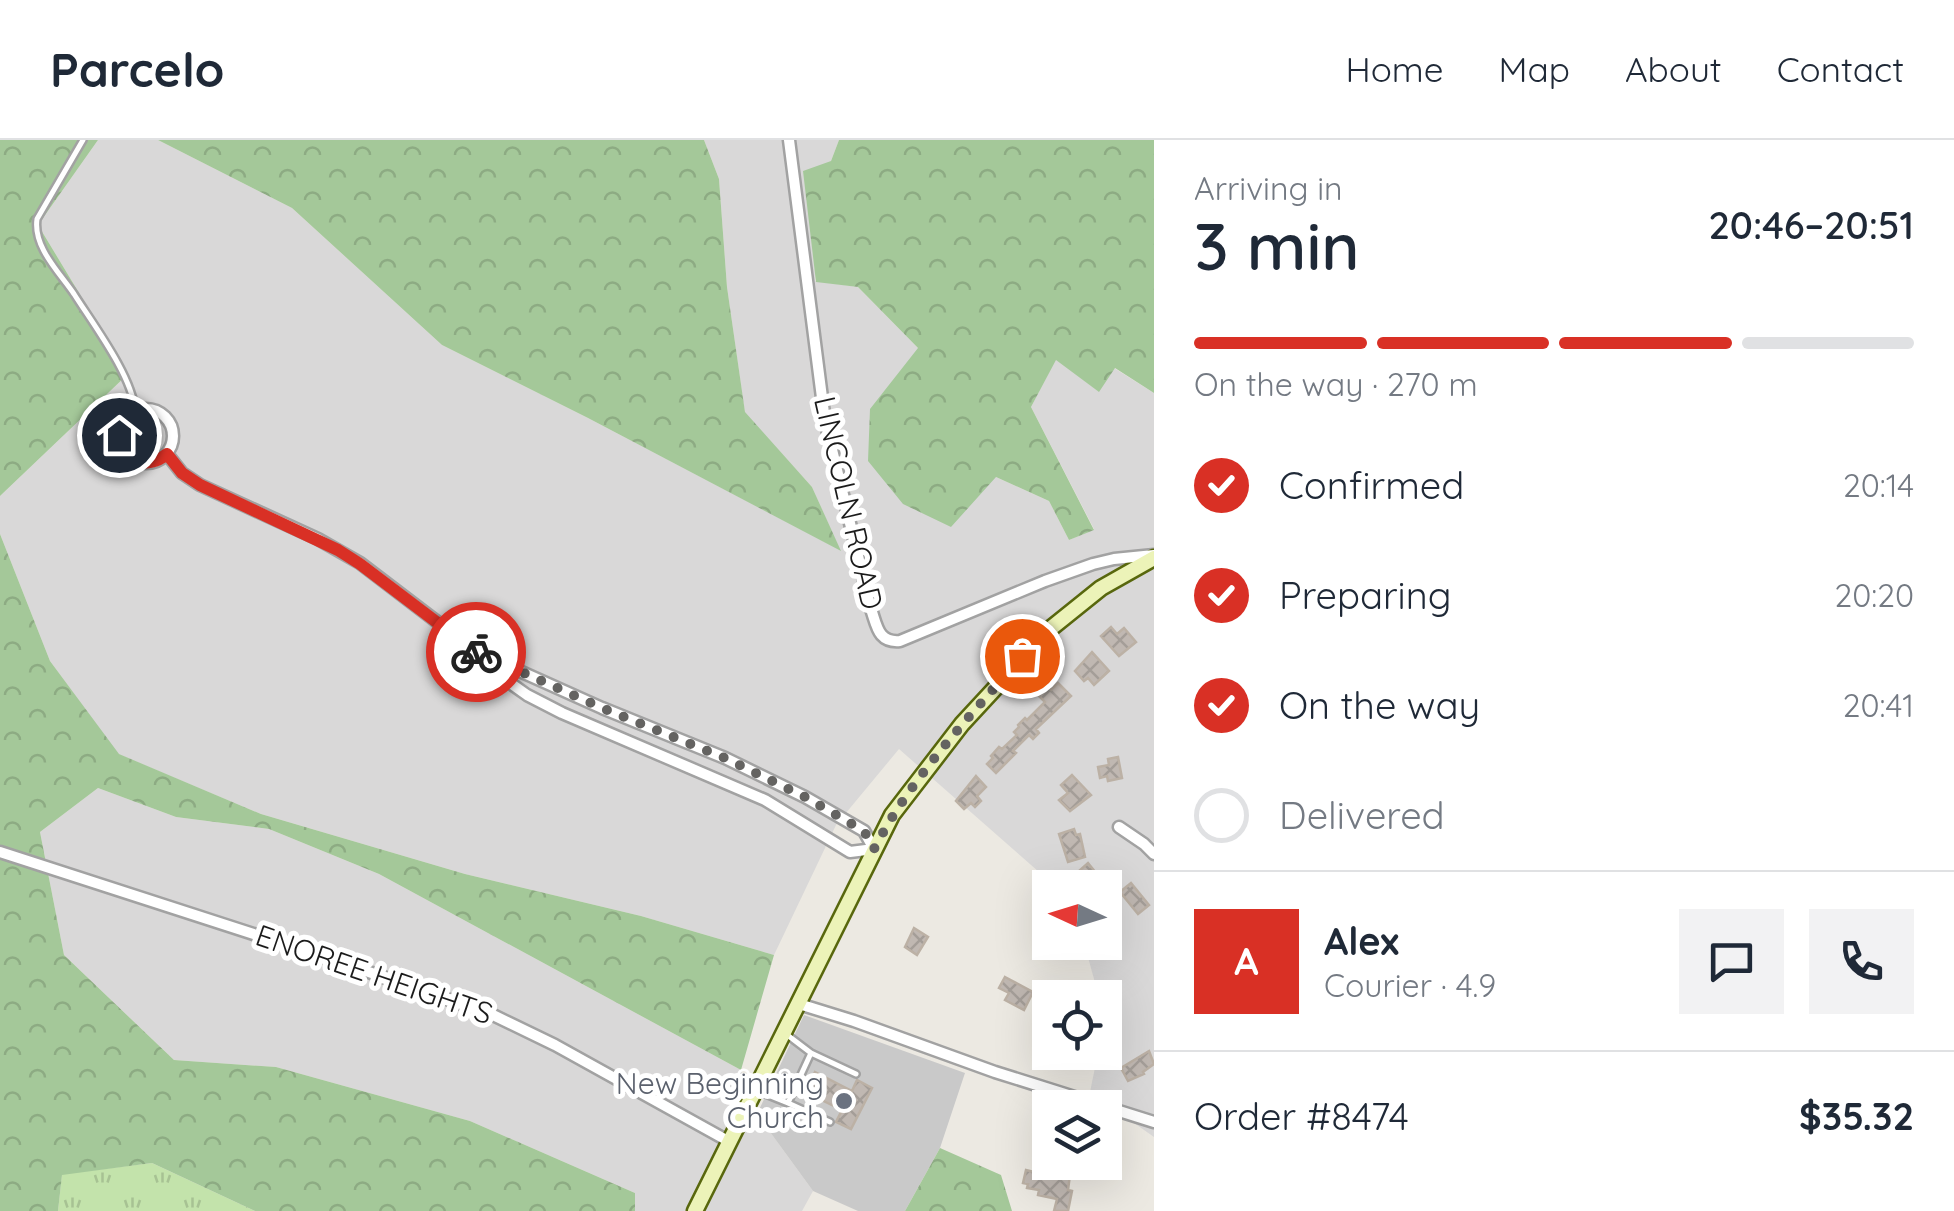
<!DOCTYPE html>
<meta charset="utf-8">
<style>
body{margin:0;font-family:Quicksand,sans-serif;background:#f2f2f3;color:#1f2937;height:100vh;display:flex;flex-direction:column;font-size:38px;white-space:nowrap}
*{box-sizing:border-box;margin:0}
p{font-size:32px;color:#747a83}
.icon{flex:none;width:55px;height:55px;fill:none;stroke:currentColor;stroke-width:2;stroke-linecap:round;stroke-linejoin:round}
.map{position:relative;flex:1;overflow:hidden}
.sheet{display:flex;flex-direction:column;background:#fff;width:800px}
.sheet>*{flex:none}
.needle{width:65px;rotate:274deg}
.buttons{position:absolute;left:1032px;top:730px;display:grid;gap:20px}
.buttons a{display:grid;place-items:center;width:90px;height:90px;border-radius:0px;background:#fff;box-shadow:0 10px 40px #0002;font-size:50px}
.pin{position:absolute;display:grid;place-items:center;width:85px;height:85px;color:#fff;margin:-42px;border:5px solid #fff;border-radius:50%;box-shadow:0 2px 10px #0007}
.courier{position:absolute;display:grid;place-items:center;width:100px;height:100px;margin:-50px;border:8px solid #d93025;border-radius:50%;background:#fff;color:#222;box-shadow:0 2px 12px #0007}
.head em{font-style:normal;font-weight:600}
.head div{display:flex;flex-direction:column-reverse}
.head{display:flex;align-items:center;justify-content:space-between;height:170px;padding:0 40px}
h1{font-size:65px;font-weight:600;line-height:75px}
.bar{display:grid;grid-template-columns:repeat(4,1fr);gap:15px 10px;align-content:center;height:120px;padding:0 40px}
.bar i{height:12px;border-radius:8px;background:#e0e1e3}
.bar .active{background:#d93025}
.bar p{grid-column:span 4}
.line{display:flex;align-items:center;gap:25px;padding:0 40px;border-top:2px solid #e0e1e3}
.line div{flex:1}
.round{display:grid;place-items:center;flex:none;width:105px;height:105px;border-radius:0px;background:#f2f2f3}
ol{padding:0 40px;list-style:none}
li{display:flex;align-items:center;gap:30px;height:110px}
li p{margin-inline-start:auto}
li .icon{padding:10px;border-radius:50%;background:#d93025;color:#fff;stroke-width:4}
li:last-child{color:#747a83}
li i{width:55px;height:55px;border:5px solid #e0e1e3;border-radius:50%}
header{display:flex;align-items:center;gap:60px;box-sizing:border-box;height:140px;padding:0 50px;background:#fff;border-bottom:2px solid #e0e1e3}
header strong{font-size:48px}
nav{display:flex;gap:55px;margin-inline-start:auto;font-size:35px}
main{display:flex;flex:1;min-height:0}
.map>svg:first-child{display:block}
</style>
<header>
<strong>Parcelo</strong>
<nav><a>Home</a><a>Map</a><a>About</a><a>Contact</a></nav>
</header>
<main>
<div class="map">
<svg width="1154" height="1071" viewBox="0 0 1154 1071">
<defs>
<pattern id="grass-tufts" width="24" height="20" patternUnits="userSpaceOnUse" patternTransform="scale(2.5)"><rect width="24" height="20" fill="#c3e3ab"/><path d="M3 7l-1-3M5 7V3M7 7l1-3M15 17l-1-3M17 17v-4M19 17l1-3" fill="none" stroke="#a7c293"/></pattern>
<pattern id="forest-crowns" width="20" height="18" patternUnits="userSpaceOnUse" patternTransform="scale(2.5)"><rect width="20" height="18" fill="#a4c899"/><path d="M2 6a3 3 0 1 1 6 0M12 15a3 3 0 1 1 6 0" fill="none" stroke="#8dab83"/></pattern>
<pattern id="building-cross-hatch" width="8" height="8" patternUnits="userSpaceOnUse" patternTransform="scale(2.5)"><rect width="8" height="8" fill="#c0b8b2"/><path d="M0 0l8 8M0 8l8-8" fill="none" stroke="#a49e98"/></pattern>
</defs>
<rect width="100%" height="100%" fill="#ece9e2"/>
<path fill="#d9d8d8" d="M98,0H158L292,68L442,205L588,278L840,410L812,347L745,273L727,147L719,39L704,0H839L831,21L815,141L858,147L918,208L996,337L1049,361L1069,400L1094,389L1031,267L1056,219L1098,251L1114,228L1154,253V997L1090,952L1098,913L1105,912V858L1099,857L1084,803L1105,802V748L1056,747L899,609L836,685L774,815L641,776L465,734L261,674L118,614L50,521L0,394V356L128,234L38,85Z
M98,648L176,677L269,689L379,734L741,930L757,974L813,1051L802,1071H635V1053L470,981L276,927L174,920L64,815L40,692Z"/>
<path fill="#c9c9c9" d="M804,875L965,933L940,1008L905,1071H858L813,1051L757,974Z"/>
<path fill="url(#grass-tufts)" d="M152,1023L255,1071H58L62,1034Z"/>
<path fill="url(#forest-crowns)" d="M0,0H98L38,85L128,234L0,356Z
M158,0H704L719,39L727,147L745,272L812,347L841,411L588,278L442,205L292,68Z
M839,0H1154V253L1115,228L1099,252L1056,220L1031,267L1094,390L1069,400L1049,361L996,337L951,387L903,364L868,321L870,269L918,208L858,147L816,142L803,31L831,21Z
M0,394L50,521L119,614L261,674L465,734L641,776L774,815L741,930L379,734L269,689L176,677L98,648L40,692L64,815L174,920L276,927L470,981L635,1053V1071H255L152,1023L62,1035L58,1071H0Z
M940,1008L1001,1035L1012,1071H905Z"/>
<path fill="url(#building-cross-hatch)" stroke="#bcb1a5" stroke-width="2.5" d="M1111,487L1117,494L1124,488L1136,502L1119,516L1101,496Z
M1092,512L1109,531L1094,545L1088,538L1084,541L1075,531Z
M1058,543L1071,556L1036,589L1039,593L1033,599L1029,595L1013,611L1016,613L996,633L987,624L993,618L991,616L999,607L1002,609L1017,595L1014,592L1019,587L1018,585L1025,578L1027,580L1045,562L1036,553L1045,544L1051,550Z
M1118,617L1122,638L1108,641L1107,636L1100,638L1098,627L1109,625L1108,619Z
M1072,635L1091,655L1070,671L1059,660L1068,653L1061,645Z
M976,636L986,647L977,656L981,661L975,667L971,663L964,669L956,661Z
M1074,689L1076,695L1080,694L1085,717L1068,722L1059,694Z
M1088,723L1108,748H1089L1078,732Z
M1131,743L1149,765L1138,774L1120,752Z
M914,788L928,797L917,815L905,807Z
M1005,837L1033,852L1024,870L1005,860L1009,853L999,848Z
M1149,911L1154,924L1143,932L1144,934L1128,941L1121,928Z
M815,932L852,951L857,940L872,948L851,989L836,982L842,970L805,952Z
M1036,1023L1063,1028L1062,1033L1070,1035L1068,1050L1072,1051L1068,1071H1054L1057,1059L1038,1055L1039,1050L1027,1048L1028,1044L1023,1043L1026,1030L1034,1032Z"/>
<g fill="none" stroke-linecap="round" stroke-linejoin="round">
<defs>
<path id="lane" d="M83,0L37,79C33,107 59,132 74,154C93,184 133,237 135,271
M811,913L856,934
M758,951L788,963L811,913L786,894
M788,963L830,982"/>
<path id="street" d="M789,0L825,281L871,469C877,486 878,503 900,501L1045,441L1093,424L1114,419L1154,415
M119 296a27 27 0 1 1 54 0a27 27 0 1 1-54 0Z
M167,314L182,333L200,345L318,399L360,423L491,523L506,540L527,555L562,573L765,660L850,712L874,709L864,691L805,657L725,618L602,568L515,529L491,523
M1119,687L1144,704L1154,714
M0,712L337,821L493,875L555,905L730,1002
M799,864L854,881L995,932L1154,982"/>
<path id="secondary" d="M695,1071L892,675L962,584L1050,489L1101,448L1154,418"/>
</defs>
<use href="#lane" stroke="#a2a2a2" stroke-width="10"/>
<use href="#street" stroke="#a2a2a2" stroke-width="15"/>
<use href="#secondary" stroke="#58670d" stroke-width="19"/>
<use href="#lane" stroke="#fff" stroke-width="5"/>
<use href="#street" stroke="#fff" stroke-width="10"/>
<use href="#secondary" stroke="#ecf3b8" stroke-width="14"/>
</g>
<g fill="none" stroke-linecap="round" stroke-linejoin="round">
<path stroke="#646361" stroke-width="10" stroke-dasharray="0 18" d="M476,512L491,523L515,529L602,568L725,618L805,657L864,691L874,709C912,636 969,578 1022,516"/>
<path stroke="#d93025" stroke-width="12" d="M119,295C123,322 146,331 167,314L182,333L200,345L338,410L360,424L476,512"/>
</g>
<circle fill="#6b7280" stroke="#fff" stroke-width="4" cx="844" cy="961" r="10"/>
<g text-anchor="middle" stroke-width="10" stroke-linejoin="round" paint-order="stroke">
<g font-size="30" fill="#1b1b1b" stroke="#fff">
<text transform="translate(848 363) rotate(77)" y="10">LINCOLN ROAD</text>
<text transform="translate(374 835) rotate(19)" y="10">ENOREE HEIGHTS</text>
</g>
<g font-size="30" fill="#5b616d" stroke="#fff" text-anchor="end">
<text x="824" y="954">New Beginning<tspan x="824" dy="34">Church</tspan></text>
</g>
</g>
</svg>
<div class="buttons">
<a><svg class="needle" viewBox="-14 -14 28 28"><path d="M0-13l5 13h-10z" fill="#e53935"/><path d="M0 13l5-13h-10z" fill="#747a83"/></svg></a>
<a><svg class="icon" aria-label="locate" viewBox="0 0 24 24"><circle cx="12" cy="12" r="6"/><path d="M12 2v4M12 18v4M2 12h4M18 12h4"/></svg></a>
<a><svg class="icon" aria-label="layers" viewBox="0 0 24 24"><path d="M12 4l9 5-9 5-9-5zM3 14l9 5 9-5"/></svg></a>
</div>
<div class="pin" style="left:1022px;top:516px;background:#ea580c"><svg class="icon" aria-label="bag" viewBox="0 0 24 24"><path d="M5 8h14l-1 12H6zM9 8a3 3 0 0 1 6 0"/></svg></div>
<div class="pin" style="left:119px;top:295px;background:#1f2937"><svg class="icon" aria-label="home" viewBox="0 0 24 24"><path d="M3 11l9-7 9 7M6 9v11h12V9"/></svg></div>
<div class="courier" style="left:476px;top:512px"><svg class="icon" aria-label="bike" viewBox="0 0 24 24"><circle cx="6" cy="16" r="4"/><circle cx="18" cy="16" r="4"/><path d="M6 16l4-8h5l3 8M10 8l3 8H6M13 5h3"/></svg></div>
</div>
<section class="sheet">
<div class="head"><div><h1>3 min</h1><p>Arriving in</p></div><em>20:46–20:51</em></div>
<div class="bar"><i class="active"></i><i class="active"></i><i class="active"></i><i></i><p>On the way · 270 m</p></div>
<ol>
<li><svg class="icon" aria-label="check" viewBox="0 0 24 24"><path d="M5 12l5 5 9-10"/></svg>Confirmed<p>20:14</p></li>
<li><svg class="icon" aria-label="check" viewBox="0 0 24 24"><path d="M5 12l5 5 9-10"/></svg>Preparing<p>20:20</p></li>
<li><svg class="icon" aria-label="check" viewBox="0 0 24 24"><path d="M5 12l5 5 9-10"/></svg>On the way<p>20:41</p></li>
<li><i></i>Delivered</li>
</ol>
<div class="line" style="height:180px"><b class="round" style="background:#d93025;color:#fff">A</b><div><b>Alex</b><p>Courier · 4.9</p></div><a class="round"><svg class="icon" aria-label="chat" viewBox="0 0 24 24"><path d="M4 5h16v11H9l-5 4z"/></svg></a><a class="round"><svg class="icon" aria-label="phone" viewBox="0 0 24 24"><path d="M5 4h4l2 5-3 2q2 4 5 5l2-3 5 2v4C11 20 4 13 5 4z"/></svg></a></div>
<div class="line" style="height:130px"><div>Order #8474</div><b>$35.32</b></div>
</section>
</main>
